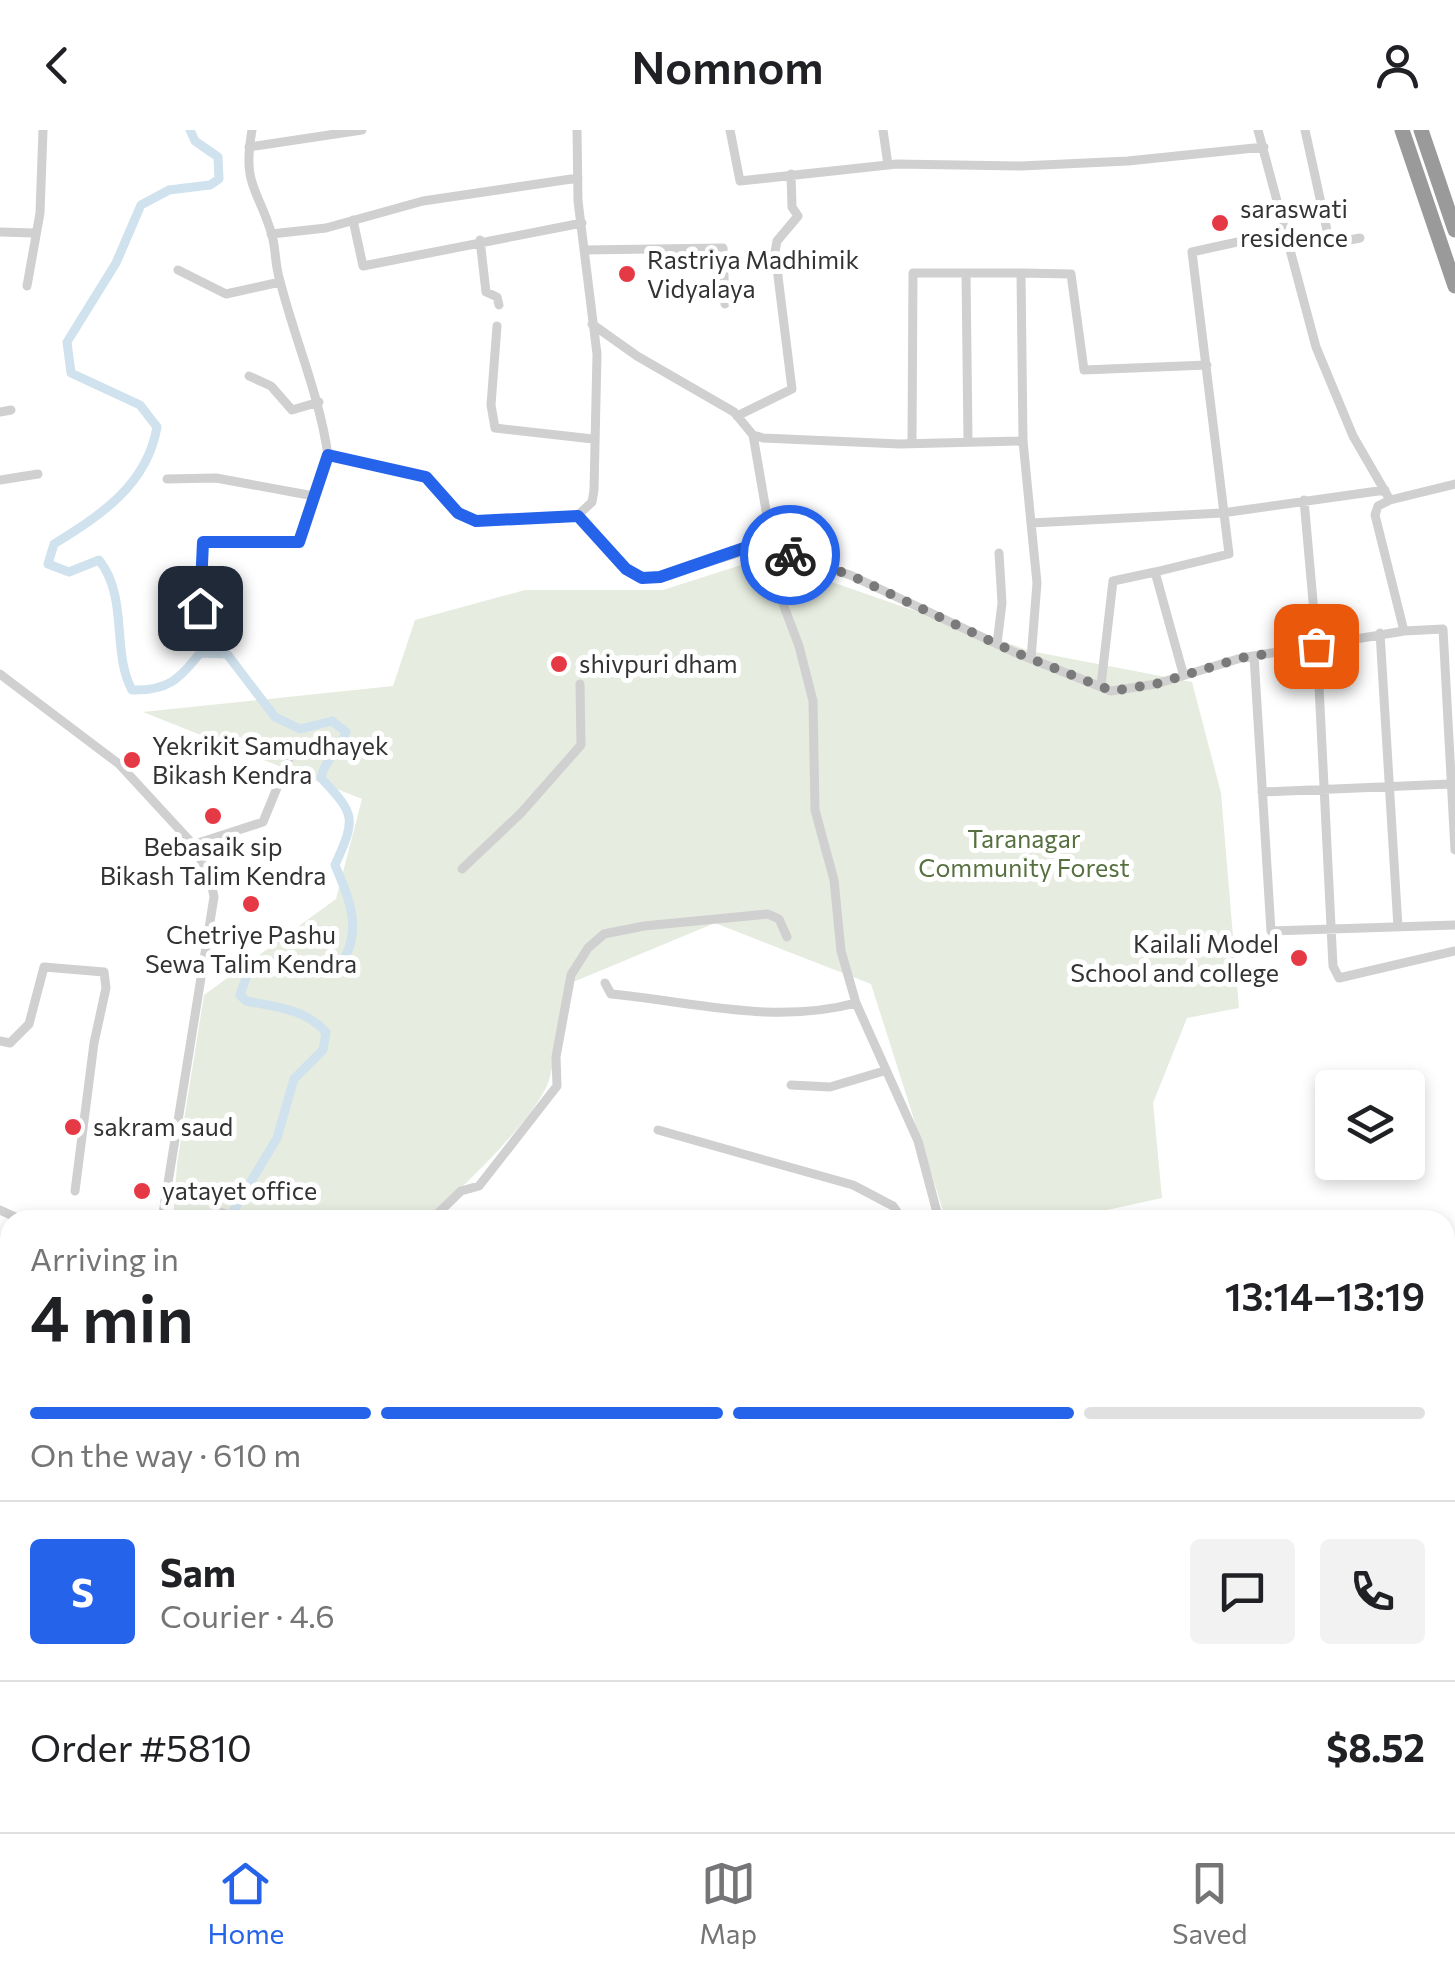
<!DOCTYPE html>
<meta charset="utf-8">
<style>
body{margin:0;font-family:Commissioner,sans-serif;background:#f2f2f2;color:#202124;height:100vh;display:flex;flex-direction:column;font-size:38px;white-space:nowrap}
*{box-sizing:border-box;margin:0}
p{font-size:32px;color:#757577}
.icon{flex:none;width:55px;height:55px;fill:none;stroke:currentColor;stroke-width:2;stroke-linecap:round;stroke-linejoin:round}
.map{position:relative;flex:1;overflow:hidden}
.drawer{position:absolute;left:0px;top:1080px;width:1455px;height:622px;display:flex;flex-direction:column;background:#fff;border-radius:30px 30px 0 0;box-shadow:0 5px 15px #0003}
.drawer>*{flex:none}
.buttons{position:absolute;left:1315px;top:940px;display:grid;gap:20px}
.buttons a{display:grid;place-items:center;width:110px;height:110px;border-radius:10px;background:#fff;box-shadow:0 5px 15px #0003;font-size:50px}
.pin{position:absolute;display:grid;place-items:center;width:85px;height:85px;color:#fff;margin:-42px;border-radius:20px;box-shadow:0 5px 15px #0006}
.courier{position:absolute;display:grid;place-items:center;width:100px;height:100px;margin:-50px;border:8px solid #2563eb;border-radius:50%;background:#fff;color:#222;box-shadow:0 2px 12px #0007}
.head em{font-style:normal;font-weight:600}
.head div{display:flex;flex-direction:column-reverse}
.head{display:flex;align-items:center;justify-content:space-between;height:170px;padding:0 30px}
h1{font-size:65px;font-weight:600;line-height:75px}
.bar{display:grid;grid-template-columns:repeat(4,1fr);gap:15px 10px;align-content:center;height:120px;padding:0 30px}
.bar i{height:12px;border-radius:8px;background:#e0e0e0}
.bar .current{background:#2563eb}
.bar p{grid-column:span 4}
.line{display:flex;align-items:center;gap:25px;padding:0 30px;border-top:2px solid #e0e0e0}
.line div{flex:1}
.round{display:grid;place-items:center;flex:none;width:105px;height:105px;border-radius:10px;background:#f2f2f2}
header{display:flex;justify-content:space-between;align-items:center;height:130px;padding:0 30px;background:#fff;font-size:45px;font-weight:600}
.tabs{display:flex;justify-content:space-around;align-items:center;height:140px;border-top:2px solid #e0e0e0;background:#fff;font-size:28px;color:#757577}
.tabs a{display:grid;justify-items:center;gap:5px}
.tabs .current{color:#2563eb}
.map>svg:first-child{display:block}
</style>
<header><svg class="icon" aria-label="back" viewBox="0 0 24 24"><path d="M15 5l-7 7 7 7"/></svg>Nomnom<svg class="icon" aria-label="person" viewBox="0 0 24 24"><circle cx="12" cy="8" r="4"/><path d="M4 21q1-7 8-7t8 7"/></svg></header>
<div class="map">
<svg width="1455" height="1702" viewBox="0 0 1455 1702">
<rect width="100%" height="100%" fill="#fff"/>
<path fill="#e6ecdf" d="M763,428L1030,521L1192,552L1221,663L1239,878L1187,888L1153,973L1162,1068L1061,1090H946L871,854L715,793L573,852C562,885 558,918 549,950C538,987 457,1062 427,1090H173L177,1034L204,865L336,769L362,669L143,582L393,556L415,490L525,460H663Z
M104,1692H568L572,1702H99Z
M889,1693L1067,1692L1080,1702H888Z"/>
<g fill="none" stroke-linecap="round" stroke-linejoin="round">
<path stroke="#cfe2ee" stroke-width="9" d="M190,0L195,11L218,27L219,49L210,55L169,60L141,75L116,133L67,212L71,243L140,275L157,297C147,355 101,385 54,414L48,434L69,442L99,430C129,468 111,521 132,560C167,561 179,550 200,523L227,524L275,587L300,599L332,591L346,602C340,621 325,628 321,648C356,685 356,688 335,735C350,771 364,802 339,837L281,828L248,842L240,865L246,871C276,877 305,879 326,902L323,920L294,949L277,1008L228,1090
M163,1702L176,1692"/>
<path stroke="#d0d0d0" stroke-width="9" d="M252,0C242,56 258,58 272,105C276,120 275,136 280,151C295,210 319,264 328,325L426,347L458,383L475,391L577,386L626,439L642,447H660L761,416L850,445L1014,522L1111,561L1156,554L1241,528L1404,501L1375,385L1378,376L1390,370
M577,0L578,71L597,224L594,360L592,372L577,386
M730,0L740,51L897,34L1021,36L1128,31L1264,17
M883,0L888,35
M1258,0L1316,217L1353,306L1390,370L1455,354
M1305,0L1330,114L1360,108
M249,17L362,0
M353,90L363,136L582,93
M0,102L34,103
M271,104L326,98L423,71L578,48
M480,110L486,162L497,167L499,175
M584,120L723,118L725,174
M178,140L226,164L280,152
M1021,143L1071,144L1084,240L1207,235
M27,156L40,83L43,0
M592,194L637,226L734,282L753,305L763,308L900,314L1023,311L1031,393L1222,383L1385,360
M497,196L491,275L495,298L593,309
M249,246L271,256L292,280L319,272
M0,282L11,280
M737,286L792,259L775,122L777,111L798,86L792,77L791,44
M753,305L768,392L761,416L799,516L813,571L815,680L834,750L841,821L856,873L918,1011L939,1090
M912,311L913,143H966
M968,311L966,143H1021L1023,311
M167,349L216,348L314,366
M0,350L38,344
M1304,370L1317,516L1333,836L1339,848L1455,821
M193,487L202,470L203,412L299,413L328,325
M1404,501L1443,499L1455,720
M1380,503L1398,797
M997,514L1002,473L999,423
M1254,526L1271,801L1455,795
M1031,529L1037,453L1031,393
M1183,543L1155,442L1229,424L1192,122L1283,102
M0,544L119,634L190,711L210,746L214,767L162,1090
M1101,555L1113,451L1155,442
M1262,662L1450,654
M192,715L263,692L290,626
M462,739L521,683L581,615L580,554
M605,853L611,864C694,872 774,895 856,873
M0,911L10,913L29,894L44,837L104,842L106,858L94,913L75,1061
M791,955L830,957L884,941
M658,1000L853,1055L893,1076L903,1090
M0,1080L22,1090
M190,1090L220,1082L243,1090
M431,1090L461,1061L479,1056L557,956L556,927L571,845L588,818L604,804L644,796L768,784L779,789L787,807
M0,1200H10
M0,1335L10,1336
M1445,1357L1455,1356
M0,1613L10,1614
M109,1702L114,1692
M646,1702L704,1692
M878,1702L879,1692"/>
<path stroke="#9a9a9a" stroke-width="15" d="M1402,0L1455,156
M1421,0L1455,100"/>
</g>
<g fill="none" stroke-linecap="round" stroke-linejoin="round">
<path stroke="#7a7a7a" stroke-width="10" stroke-dasharray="0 18" d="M790,425L850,445L1014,522L1112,561L1156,554L1241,528L1316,516"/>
<path stroke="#2563eb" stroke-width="12" d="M200,478L203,412H299L328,325L426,347L458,383L476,391L578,386L626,439L642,448L660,447L750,416L790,425"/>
</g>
<g fill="#e63946" stroke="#fff" stroke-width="4">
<circle cx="1220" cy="93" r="10"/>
<circle cx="627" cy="144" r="10"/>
<circle cx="559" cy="534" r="10"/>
<circle cx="132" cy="630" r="10"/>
<circle cx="213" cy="686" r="10"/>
<circle cx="251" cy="774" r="10"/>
<circle cx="1299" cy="828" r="10"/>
<circle cx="73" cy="997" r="10"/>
<circle cx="142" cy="1061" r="10"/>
</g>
<g text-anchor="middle" stroke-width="10" stroke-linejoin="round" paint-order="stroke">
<g font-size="25" fill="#333" stroke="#fff" text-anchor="start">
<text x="1240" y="88">saraswati<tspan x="1240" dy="29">residence</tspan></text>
<text x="647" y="139">Rastriya Madhimik<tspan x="647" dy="29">Vidyalaya</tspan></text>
<text x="579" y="543">shivpuri dham</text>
<text x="152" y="625">Yekrikit Samudhayek<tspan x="152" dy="29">Bikash Kendra</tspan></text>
<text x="213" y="726" text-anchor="middle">Bebasaik sip<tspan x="213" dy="29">Bikash Talim Kendra</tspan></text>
<text x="251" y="814" text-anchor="middle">Chetriye Pashu<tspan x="251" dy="29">Sewa Talim Kendra</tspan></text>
<text x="1279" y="823" text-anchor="end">Kailali Model<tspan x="1279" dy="29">School and college</tspan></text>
<text x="93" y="1006">sakram saud</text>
<text x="162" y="1070">yatayet office</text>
</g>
<g font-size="25" fill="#56703f" stroke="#fff">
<text x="1024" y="718">Taranagar<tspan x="1024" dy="29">Community Forest</tspan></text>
</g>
</g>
</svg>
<div class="buttons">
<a><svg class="icon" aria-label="layers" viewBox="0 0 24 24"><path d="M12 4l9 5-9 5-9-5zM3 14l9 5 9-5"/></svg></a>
</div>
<div class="pin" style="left:1316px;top:516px;background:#ea580c"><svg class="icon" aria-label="bag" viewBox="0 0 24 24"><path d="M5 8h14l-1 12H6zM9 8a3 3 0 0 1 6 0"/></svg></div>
<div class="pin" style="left:200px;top:478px;background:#1f2937"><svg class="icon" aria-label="home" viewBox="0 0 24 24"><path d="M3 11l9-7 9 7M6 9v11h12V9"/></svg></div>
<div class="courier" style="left:790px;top:425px"><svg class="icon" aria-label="bike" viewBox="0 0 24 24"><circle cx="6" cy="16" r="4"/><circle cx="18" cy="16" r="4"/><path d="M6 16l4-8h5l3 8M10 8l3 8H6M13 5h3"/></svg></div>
<section class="drawer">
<div class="head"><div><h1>4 min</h1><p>Arriving in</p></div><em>13:14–13:19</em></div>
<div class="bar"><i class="current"></i><i class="current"></i><i class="current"></i><i></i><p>On the way · 610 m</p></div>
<div class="line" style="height:180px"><b class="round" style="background:#2563eb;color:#fff">S</b><div><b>Sam</b><p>Courier · 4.6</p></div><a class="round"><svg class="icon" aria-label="chat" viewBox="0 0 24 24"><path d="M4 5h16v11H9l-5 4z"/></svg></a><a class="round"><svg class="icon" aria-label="phone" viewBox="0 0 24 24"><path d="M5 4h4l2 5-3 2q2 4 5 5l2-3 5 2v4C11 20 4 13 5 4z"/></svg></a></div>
<div class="line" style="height:130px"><div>Order #5810</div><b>$8.52</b></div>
</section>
</div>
<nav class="tabs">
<a class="current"><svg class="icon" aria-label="home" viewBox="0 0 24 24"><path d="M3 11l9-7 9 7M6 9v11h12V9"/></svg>Home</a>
<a><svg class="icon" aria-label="map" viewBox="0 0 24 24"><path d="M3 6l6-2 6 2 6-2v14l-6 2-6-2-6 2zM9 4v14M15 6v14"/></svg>Map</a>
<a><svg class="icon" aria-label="saved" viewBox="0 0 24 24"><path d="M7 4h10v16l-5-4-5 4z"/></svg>Saved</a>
</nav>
